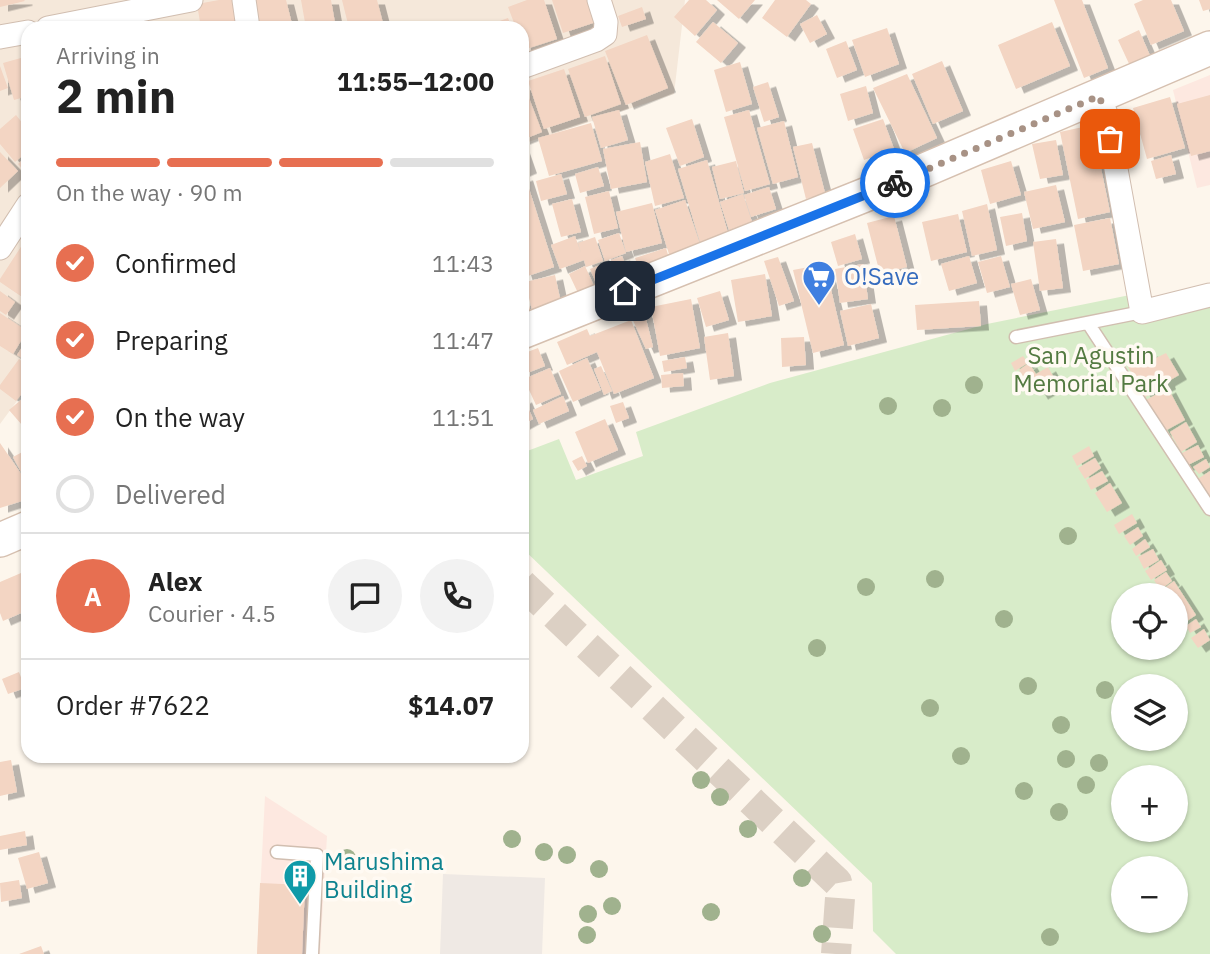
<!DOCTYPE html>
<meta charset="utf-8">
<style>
body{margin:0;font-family:"IBM Plex Sans",sans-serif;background:#f2f2f2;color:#222;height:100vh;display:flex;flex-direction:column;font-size:26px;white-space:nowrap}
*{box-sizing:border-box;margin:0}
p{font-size:23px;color:#767676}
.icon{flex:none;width:38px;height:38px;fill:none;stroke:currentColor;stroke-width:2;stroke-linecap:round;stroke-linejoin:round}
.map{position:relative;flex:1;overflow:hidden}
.details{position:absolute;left:21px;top:21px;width:508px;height:742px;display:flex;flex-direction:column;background:#fff;border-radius:21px;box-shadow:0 2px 5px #0004}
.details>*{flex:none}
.buttons{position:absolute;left:1111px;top:583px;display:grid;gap:14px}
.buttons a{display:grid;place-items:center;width:77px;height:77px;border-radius:50%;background:#fff;box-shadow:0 2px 5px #0004;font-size:35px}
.pin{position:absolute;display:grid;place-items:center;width:60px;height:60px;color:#fff;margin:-30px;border-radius:14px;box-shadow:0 4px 10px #0006}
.courier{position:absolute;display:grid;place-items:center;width:70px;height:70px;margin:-35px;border:5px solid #1a73e8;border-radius:50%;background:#fff;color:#222;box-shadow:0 2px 9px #0007}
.head em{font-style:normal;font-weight:700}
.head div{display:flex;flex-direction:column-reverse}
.head{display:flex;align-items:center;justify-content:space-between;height:119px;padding:0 35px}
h1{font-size:46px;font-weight:700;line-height:52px}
.bar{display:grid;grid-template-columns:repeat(4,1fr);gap:10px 7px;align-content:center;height:84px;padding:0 35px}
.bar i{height:9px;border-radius:5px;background:#e0e0e0}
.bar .current{background:#e76f51}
.bar p{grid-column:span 4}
.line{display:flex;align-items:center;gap:18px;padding:0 35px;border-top:2px solid #e0e0e0}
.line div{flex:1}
.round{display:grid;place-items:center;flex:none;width:74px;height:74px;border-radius:37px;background:#f2f2f2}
ol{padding:0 35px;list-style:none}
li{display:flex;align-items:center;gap:21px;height:77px}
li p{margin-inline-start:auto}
li .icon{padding:7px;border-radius:50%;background:#e76f51;color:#fff;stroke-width:4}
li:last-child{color:#767676}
li i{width:38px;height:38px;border:4px solid #e0e0e0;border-radius:50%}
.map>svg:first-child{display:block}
</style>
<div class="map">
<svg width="1210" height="954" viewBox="0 0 1210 954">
<defs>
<filter id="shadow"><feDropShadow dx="8" dy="4.5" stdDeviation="0" flood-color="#0004"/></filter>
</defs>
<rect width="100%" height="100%" fill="#fdf6ec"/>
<path fill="#f5e8da" d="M0,0H685L674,94L522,144V28H28V386L0,424Z"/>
<path fill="#fde8e0" d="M1210,75V185L1197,188L1173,90Z
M265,796L327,836L320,954H257Z"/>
<path fill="#efe9e4" d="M443,874L545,878L542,954H440Z"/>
<path fill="#d8ecc9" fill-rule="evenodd" d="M1130,295L1154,320L1210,307V954H896L873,931L872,883L522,548V453L559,439L576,480L643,456L636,432L770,383L987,324ZM1124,595H1176V648H1124ZM1124,686H1176V738H1124ZM1124,777H1176V830H1124ZM1124,868H1176V920H1124Z"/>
<path fill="#f3d5c3" filter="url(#shadow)" d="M0,0H24L25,1L0,7Z
M219,0H240L245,28H201L197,4Z
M252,0H286L293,28H259Z
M301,0H331L335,23L306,28Z
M342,0H377L384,27L349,28Z
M527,0H544L557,39L523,50L522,28H516L508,7Z
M552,0H588L596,22L563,33Z
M689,0H706L717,10L695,36L674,17Z
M717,0H755L739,19Z
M775,0H806L811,4L787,37L762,18Z
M1054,0H1082L1108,68L1084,78Z
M1143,0H1171L1184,31L1151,45L1134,4Z
M1199,0H1210V9L1203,11Z
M642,7L646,19L622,27L618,16Z
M817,15L827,34L810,43L800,24Z
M508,18L512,28H469L482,23L483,27Z
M713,22L738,43L721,63L696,42Z
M1052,22L1070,66L1016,89L998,45Z
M887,28L899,64L865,77L852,40Z
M1139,30L1151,58L1131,68L1118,40Z
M647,35L668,88L626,105L605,51Z
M846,41L857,70L837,78L826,49Z
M28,56V96L14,100L3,63Z
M605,56L621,104L585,117L568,69Z
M942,61L963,111L933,124L912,74Z
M740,62L752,104L726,112L714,70Z
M0,66L8,88L0,91Z
M564,69L580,117L544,129L528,81Z
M907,74L937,138L905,153L873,88Z
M768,82L779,117L764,122L753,87Z
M524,85L542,132L522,140V86Z
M866,86L873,113L848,121L840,94Z
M1210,95V151L1191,156L1177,104Z
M1170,97L1185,148L1147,159L1133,108Z
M619,110L628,140L601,148L592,117Z
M749,110L770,184L745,191L724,117Z
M16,115L28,130V151L15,162L0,144V129Z
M1135,117L1138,129L1120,133L1118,121Z
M692,119L704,157L680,166L666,128Z
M883,119L894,149L864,160L853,129Z
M784,121L798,177L773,184L757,128Z
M591,123L602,161L549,176L538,138Z
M1092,125L1110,212L1078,219L1060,132Z
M1056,140L1063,175L1040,179L1032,144Z
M640,142L647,182L611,189L603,149Z
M812,143L825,193L806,199L793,147Z
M522,149L529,169L522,172Z
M0,152L18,171L0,188Z
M670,154L684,198L655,206L645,162Z
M28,155V175L18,164Z
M1171,155L1176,174L1156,179L1151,161Z
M707,160L728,233L700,242L678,169Z
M736,161L744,193L720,199L712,167Z
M1011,161L1021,195L990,204L981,170Z
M598,167L604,186L580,193L575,174Z
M561,174L567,194L541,201L536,181Z
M525,176L554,267L525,277L522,267V177Z
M1056,185L1065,222L1033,229L1024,192Z
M769,187L776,209L751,217L744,195Z
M609,191L618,228L594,234L585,197Z
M743,194L752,222L729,230L720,202Z
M572,199L581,232L561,237L552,204Z
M685,200L701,247L670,257L655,210Z
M652,203L662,243L626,252L616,212Z
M987,204L997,250L972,256L962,211Z
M1022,213L1027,241L1006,246L1000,217Z
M958,214L967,252L931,261L922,222Z
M894,216L907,267L880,274L867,223Z
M1110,218L1119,264L1083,271L1074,225Z
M619,233L626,253L605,261L598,240Z
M855,234L862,259L838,266L831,242Z
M575,236L581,253L578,243L595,237L603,261L586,267L584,260L560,269L551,245Z
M26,239L28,240V301L0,282V279Z
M1056,239L1063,288L1040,291L1033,242Z
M666,248L671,265L641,275L635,258Z
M622,256L629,274L618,278L611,260Z
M969,256L977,283L949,291L941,264Z
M1001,256L1010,287L987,293L978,262Z
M778,257L794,301L779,306L764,261Z
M608,262L615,279L597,285L590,269Z
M825,264L844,345L813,353L793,270Z
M863,264L868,299L840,303L835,269Z
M585,266L594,286L578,293L569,274Z
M765,274L772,316L738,322L731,280Z
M555,275L561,303L532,310L525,282Z
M1031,279L1040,310L1020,315L1011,284Z
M522,281L531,313L522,316Z
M0,291L15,302L6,315L0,311Z
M720,291L729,320L706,327L697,298Z
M691,299L700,348L660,356L651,307Z
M979,301L981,326L917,330L915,305Z
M871,304L879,338L848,346L840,311Z
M644,311L653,347L646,349L631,316Z
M0,313L27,331L13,354L0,346Z
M631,320L654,378L614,394L597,352L567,365L557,342L587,329L590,336Z
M728,333L734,376L710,380L704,337Z
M804,337L806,365L782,367L781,338Z
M28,338V362L17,355Z
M538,348L545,366L522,375V354Z
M1150,352L1154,359L1166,353L1179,375L1167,382L1168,385L1145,397L1127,365Z
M1023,356L1028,363L1015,371L1011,363Z
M685,357L687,368L664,372L662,361Z
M587,358L601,390L573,402L559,371Z
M19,359L28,366V386L16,401L0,389V385Z
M1029,363L1036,374L1048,367L1058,385L1040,395L1034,385L1030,388L1019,370Z
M601,366L612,391L604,395L594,369Z
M550,368L561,394L536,405L524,379Z
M683,373L684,386L662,388L661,375Z
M1168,388L1185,420L1163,432L1146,400Z
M28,394V432L9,410Z
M563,396L569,411L539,424L533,410Z
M524,398L533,419L522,425V399Z
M623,402L629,418L616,423L610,406Z
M605,419L618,450L588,463L575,432Z
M1186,422L1197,442L1181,452L1170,432Z
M0,443L26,481L13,457L28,449V499L0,508Z
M1198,445L1204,457L1184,467L1178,455Z
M1089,446L1094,456L1077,466L1072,456Z
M582,456L587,466L578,471L572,461Z
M1095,458L1101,468L1085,479L1078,468Z
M1206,459L1210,467L1199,474L1193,467Z
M1102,471L1108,481L1091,490L1086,480Z
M1210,471V498L1208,499L1196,480Z
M1110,483L1122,503L1107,512L1095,493Z
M1132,514L1137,523L1119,534L1114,525Z
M1138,527L1143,536L1130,545L1124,536Z
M1145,539L1150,547L1136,556L1132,549Z
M1153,549L1159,560L1144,569L1138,557Z
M1161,560L1167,570L1151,580L1145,571Z
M28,570V610L3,621L0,613V582Z
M1166,572L1172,581L1160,590L1154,580Z
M1174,581L1196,615L1181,625L1176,616V595H1162L1160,591Z
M1196,619L1201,627L1190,633L1186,626Z
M1204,629L1210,640L1198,648L1191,638Z
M19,672L25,688L8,694L2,679Z
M11,760L17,792L0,796V762Z
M25,831L27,845L0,850V836Z
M39,852L48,883L27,889L18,858Z
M19,880L22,898L1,902L0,883Z
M260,883L305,885L302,954H257Z
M41,946L44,954H19Z"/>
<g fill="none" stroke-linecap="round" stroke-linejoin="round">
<path stroke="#dcd0c4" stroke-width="30" stroke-dasharray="30 15" stroke-linecap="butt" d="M522,584L837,882L840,898L836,954"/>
<defs>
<path id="service" d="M1088,323L1210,509
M1016,337L1142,312
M277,852L317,855L312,954"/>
<path id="minor" d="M244,0L248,28
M48,28L191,0
M0,37L28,32
M522,67L596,40L605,34L606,22L599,0
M1099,96L1106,114L1142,312L1210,295
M0,248L28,205"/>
<path id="secondary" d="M522,332L885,187L1210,48
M0,540L28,528"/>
</defs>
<use href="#service" stroke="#d1beb0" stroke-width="15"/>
<use href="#minor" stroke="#d1beb0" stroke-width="25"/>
<use href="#secondary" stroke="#d6c0b0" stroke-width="36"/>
<use href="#service" stroke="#fff" stroke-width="12"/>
<use href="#minor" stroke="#fff" stroke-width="23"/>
<use href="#secondary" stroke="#fff" stroke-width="33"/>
</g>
<g fill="#a0b28e">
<circle cx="974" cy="385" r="9"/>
<circle cx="888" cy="406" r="9"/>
<circle cx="942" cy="408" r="9"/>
<circle cx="1068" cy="536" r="9"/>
<circle cx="935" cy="579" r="9"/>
<circle cx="866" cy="587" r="9"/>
<circle cx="1004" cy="619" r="9"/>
<circle cx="817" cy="648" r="9"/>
<circle cx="1028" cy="686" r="9"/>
<circle cx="1105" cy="690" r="9"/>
<circle cx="930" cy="708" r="9"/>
<circle cx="1061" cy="725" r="9"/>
<circle cx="961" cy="756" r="9"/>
<circle cx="1066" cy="759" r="9"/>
<circle cx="1099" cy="763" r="9"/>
<circle cx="701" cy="780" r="9"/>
<circle cx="1086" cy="785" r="9"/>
<circle cx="1024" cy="791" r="9"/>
<circle cx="720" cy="797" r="9"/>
<circle cx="1059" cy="812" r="9"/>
<circle cx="748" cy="829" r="9"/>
<circle cx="512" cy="839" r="9"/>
<circle cx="544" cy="852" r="9"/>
<circle cx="567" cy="855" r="9"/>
<circle cx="347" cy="858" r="9"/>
<circle cx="599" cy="869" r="9"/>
<circle cx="802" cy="878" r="9"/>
<circle cx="612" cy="906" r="9"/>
<circle cx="711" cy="912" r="9"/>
<circle cx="588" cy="914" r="9"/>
<circle cx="822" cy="934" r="9"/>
<circle cx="587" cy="935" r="9"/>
<circle cx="1050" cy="937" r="9"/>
</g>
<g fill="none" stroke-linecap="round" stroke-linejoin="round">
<path stroke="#a89285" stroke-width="7" stroke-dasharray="0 12.6" d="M895,183L1099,96L1106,114L1110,139"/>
<path stroke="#1a73e8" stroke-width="9" d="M625,291L895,183"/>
</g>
<defs>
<symbol id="supermarket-pin" viewBox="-11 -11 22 30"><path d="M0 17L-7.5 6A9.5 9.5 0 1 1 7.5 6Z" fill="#3f7fe0" stroke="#fffaf3"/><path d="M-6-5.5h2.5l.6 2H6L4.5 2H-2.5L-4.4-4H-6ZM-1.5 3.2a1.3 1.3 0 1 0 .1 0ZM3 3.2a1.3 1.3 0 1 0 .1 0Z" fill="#fff"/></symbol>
<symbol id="building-pin" viewBox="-11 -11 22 30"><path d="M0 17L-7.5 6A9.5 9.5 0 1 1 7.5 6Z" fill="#0f9aa8" stroke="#fffaf3"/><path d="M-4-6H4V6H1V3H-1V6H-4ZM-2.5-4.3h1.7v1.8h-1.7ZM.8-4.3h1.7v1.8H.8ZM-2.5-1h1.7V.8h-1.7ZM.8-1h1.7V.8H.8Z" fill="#fff"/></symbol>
</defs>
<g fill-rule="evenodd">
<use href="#supermarket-pin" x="800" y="258" width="38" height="52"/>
<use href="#building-pin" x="281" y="857" width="38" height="52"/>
</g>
<g text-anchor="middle" stroke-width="7" stroke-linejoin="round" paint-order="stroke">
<g font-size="24" fill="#366cbe" stroke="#fffaf3" text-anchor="start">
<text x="844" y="285">O!Save</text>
</g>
<g font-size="24" fill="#537a41" stroke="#fffaf3">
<text x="1091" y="364">San Agustin<tspan x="1091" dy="28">Memorial Park</tspan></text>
</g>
<g font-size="24" fill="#0d838f" stroke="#fffaf3" text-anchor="start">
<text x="324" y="870">Marushima<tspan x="324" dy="28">Building</tspan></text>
</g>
</g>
</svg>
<div class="buttons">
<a><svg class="icon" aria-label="locate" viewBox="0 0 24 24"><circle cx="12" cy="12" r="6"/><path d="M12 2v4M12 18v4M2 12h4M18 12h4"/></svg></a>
<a><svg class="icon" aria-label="layers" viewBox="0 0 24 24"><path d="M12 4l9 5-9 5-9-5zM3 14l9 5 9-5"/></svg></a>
<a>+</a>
<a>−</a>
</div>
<div class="pin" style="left:1110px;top:139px;background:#ea580c"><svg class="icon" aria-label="bag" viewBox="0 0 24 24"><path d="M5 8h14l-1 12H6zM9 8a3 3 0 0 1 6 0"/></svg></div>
<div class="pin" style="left:625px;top:291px;background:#1f2937"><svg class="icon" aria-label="home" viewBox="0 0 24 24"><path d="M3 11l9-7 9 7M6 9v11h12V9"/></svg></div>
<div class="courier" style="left:895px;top:183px"><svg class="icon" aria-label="bike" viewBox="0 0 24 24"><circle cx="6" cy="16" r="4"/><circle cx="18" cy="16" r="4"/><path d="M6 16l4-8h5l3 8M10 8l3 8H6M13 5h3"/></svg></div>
<section class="details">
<div class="head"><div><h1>2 min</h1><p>Arriving in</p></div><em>11:55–12:00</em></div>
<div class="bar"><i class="current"></i><i class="current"></i><i class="current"></i><i></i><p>On the way · 90 m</p></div>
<ol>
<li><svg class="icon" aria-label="check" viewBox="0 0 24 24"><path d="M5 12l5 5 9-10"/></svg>Confirmed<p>11:43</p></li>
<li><svg class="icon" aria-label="check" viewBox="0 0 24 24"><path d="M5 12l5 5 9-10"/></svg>Preparing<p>11:47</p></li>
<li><svg class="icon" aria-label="check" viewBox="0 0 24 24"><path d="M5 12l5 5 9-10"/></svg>On the way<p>11:51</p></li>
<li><i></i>Delivered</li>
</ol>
<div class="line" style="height:126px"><b class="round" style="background:#e76f51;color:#fff">A</b><div><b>Alex</b><p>Courier · 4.5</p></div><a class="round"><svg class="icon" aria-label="chat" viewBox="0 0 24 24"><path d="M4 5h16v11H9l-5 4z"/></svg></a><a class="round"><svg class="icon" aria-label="phone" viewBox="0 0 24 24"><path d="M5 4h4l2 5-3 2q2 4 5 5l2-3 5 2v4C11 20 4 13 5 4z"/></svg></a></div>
<div class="line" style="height:91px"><div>Order #7622</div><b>$14.07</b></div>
</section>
</div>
